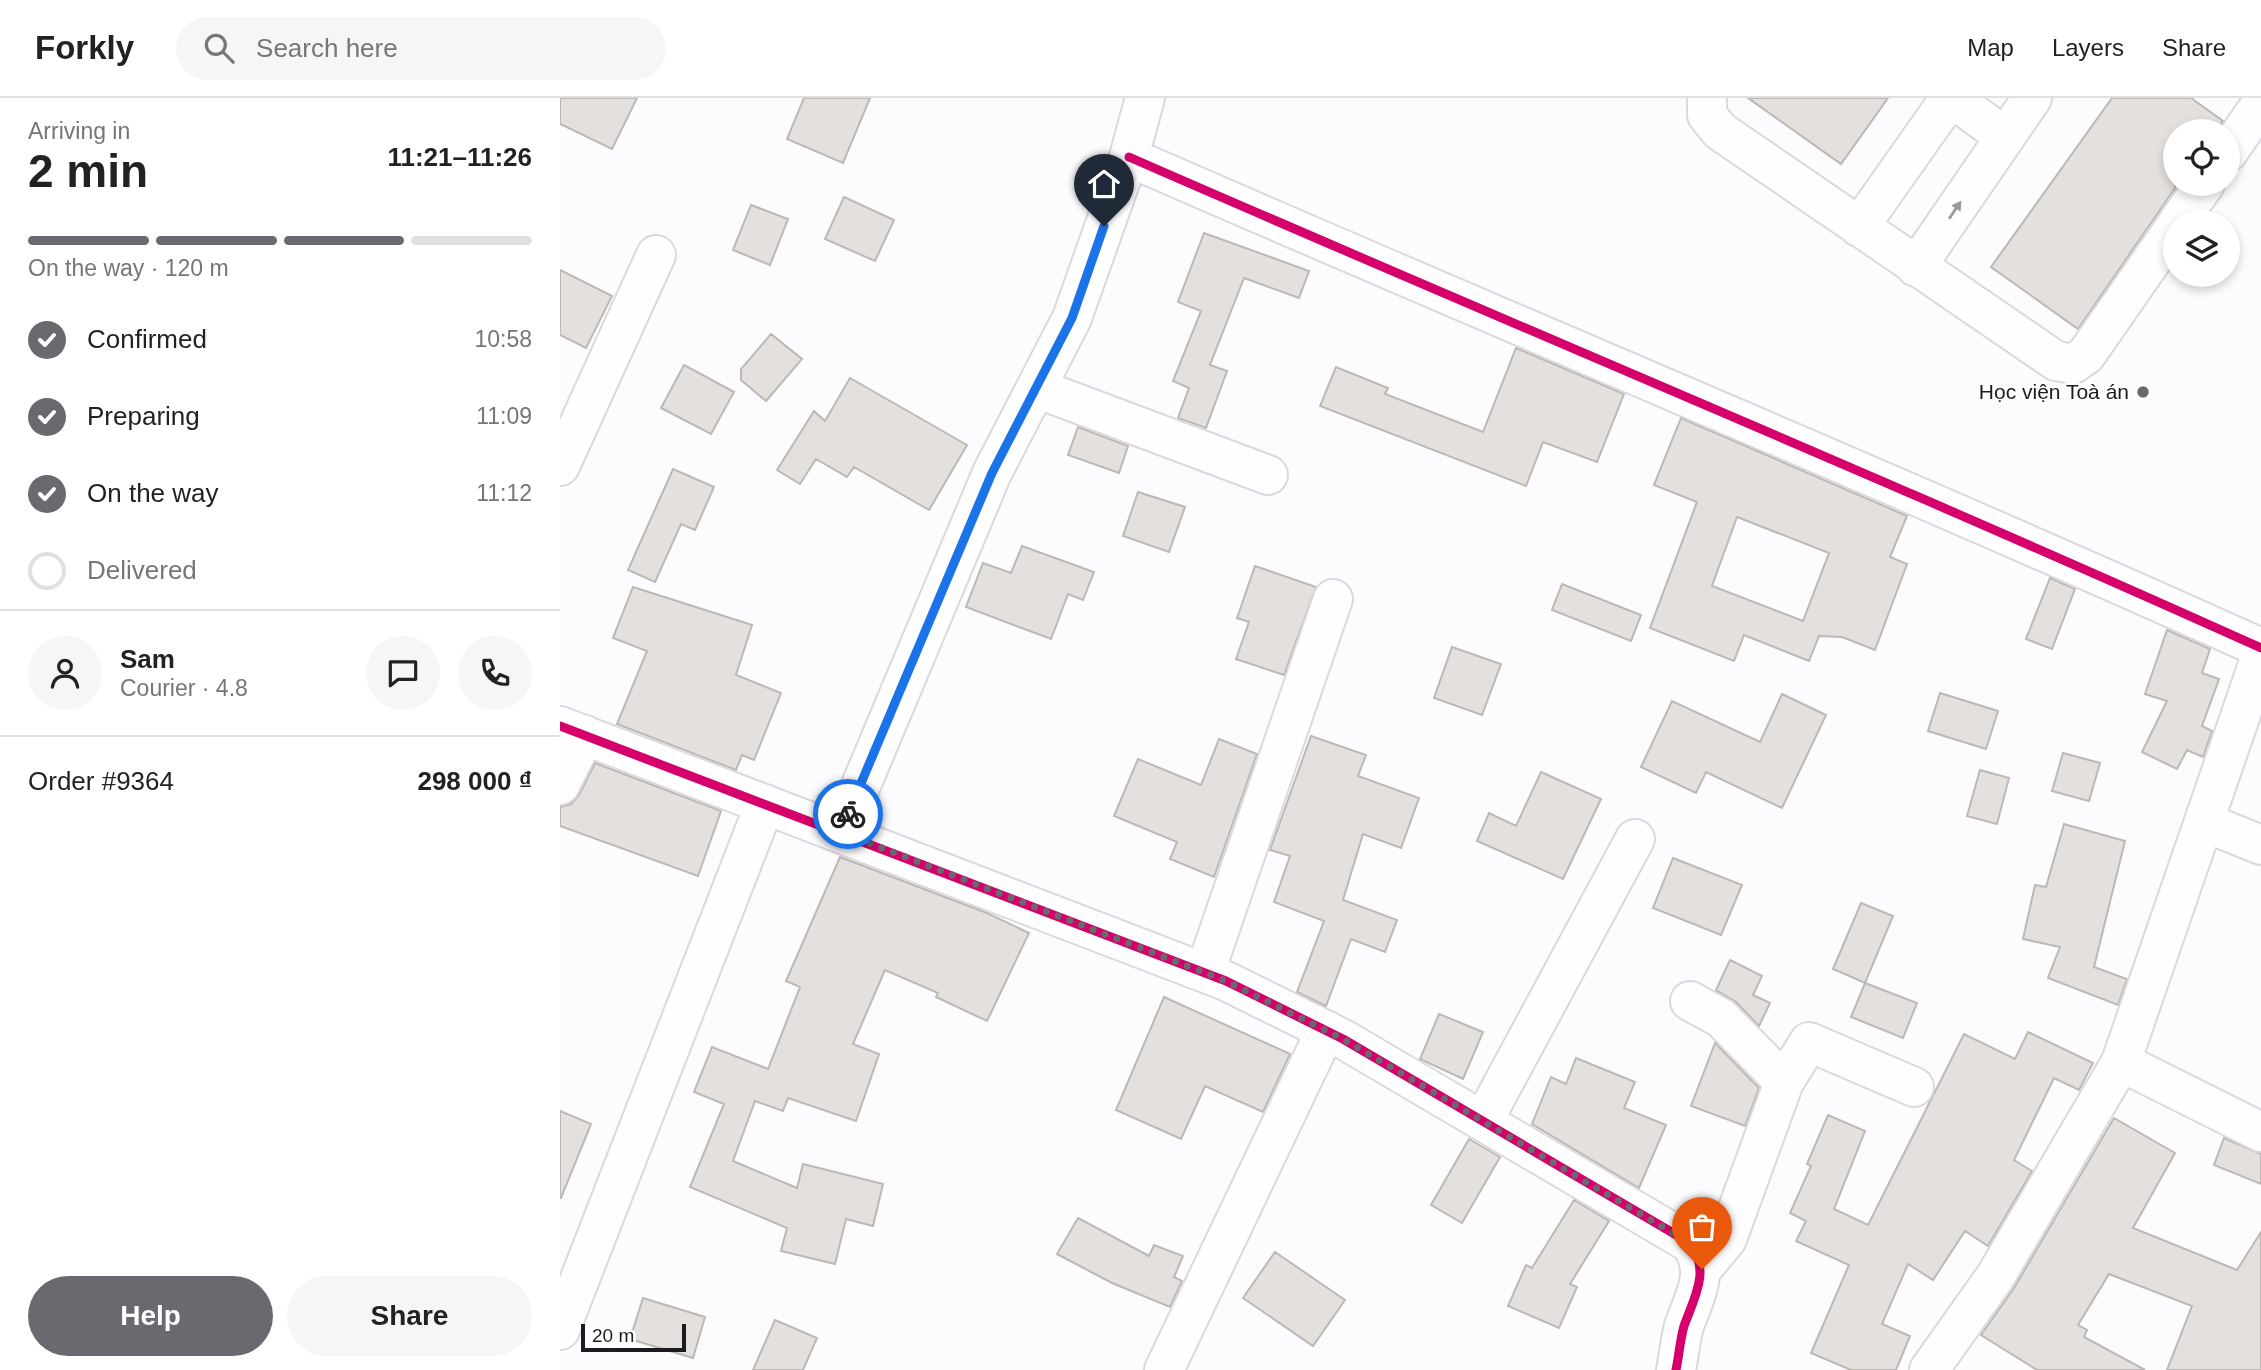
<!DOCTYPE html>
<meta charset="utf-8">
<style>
body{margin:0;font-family:Helvetica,sans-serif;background:#f6f6f6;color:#222;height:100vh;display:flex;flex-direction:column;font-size:26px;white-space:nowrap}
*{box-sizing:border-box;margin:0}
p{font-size:23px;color:#767676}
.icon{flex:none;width:38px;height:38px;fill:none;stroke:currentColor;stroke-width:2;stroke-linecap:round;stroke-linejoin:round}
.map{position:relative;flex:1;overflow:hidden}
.side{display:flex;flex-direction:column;background:#fff;width:560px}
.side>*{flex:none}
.controls{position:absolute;left:1603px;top:21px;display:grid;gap:14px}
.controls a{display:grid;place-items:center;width:77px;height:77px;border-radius:50%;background:#fff;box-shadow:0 4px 10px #0003;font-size:35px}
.scale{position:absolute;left:21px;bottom:18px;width:105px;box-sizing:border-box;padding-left:7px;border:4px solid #1d1a22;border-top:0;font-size:19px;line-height:24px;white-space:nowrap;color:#1d1a22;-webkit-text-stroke:5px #fff;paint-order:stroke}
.pin{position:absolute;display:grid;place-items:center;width:60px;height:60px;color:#fff;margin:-72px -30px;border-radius:50% 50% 50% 0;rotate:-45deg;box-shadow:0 0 7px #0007}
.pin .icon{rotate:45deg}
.courier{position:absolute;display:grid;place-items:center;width:70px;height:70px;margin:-35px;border:5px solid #1a73e8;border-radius:50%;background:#fff;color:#222;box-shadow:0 2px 9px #0007}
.summary em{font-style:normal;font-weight:800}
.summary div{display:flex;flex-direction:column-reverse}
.summary{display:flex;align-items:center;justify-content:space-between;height:119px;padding:0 28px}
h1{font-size:46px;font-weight:800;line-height:52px}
.bar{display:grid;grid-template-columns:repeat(4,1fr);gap:10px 7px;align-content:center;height:84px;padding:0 28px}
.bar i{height:9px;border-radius:5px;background:#e0e0e0}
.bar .active{background:#6b696f}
.bar p{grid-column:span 4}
.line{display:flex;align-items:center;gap:18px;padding:0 28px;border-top:2px solid #e0e0e0}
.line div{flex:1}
.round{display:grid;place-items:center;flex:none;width:74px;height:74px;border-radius:37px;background:#f6f6f6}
ol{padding:0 28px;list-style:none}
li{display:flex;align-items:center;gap:21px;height:77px}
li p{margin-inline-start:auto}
li .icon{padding:7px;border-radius:50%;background:#6b696f;color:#fff;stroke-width:4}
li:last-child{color:#767676}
li i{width:38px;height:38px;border:4px solid #e0e0e0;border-radius:50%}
.cta{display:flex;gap:14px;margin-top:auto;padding:14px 28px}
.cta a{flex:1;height:80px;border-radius:42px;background:#6b696f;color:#fff;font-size:28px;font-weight:800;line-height:80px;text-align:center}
.cta a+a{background:#f6f6f6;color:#222}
header{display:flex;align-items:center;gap:42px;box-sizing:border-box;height:98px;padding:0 35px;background:#fff;border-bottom:2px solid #e0e0e0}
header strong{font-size:33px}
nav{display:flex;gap:38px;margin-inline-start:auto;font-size:24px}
.search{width:490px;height:63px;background:#f6f6f6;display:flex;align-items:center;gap:18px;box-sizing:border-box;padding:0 24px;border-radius:38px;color:#767676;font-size:26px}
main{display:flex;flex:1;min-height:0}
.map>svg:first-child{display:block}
</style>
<header>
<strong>Forkly</strong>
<div class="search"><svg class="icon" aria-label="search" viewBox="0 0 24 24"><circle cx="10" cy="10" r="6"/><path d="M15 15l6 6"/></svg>Search here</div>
<nav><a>Map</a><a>Layers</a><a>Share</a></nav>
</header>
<main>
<section class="side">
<div class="summary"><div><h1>2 min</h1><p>Arriving in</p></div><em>11:21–11:26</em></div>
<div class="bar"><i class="active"></i><i class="active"></i><i class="active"></i><i></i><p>On the way · 120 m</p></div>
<ol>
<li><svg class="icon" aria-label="check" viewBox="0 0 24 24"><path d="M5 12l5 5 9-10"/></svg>Confirmed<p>10:58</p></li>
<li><svg class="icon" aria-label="check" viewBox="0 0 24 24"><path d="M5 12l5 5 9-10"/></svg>Preparing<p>11:09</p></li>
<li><svg class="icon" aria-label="check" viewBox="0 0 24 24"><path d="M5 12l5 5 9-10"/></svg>On the way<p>11:12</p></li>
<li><i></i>Delivered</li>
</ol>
<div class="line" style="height:126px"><a class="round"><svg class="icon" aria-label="person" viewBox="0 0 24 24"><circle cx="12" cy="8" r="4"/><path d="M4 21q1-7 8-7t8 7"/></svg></a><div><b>Sam</b><p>Courier · 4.8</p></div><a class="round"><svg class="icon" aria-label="chat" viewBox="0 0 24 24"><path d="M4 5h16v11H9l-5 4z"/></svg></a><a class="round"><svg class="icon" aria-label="phone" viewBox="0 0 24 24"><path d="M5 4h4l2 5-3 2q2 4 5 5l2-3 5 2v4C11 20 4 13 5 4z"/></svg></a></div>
<div class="line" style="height:91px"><div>Order #9364</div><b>298 000 ₫</b></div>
<div class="cta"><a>Help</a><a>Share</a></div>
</section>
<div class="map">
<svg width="1701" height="1272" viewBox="0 0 1701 1272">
<rect width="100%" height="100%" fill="#fcfbfd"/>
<path fill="#e4e0dd" stroke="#bcb8b6" stroke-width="2" fill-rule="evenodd" d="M0,0H77L52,51L0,26Z
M244,0H310L283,65L227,41Z
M1188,0H1328L1281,66Z
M1552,0H1631L1663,23L1656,33H1615V90L1518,231L1431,169Z
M284,99L334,122L315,163L265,141Z
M191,107L228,121L210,167L173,152Z
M644,135L749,173L739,200L684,180L650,267L667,273L646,330L618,320L629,290L613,283L641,213L618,204Z
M0,172L52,198L26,250L0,237Z
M211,236L242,261L206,303L181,282V271Z
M956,250L1064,296L1037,364L983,344L966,388L760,308L776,269L828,290L825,296L923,334Z
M124,267L174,294L151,336L101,310Z
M290,280L407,347L369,412L294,369L287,379L256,361L240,386L217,372L254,313L265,323Z
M1121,320L1347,418L1330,459L1347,466L1315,552L1282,539L1259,538L1249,563L1184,537L1174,563L1090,530L1137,404L1094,387ZM1177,419L1269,455L1243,523L1152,488Z
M518,329L568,348L559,375L508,357Z
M113,371L154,389L135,432L121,426L95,484L68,472Z
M578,394L625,409L609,454L563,438Z
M462,448L534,474L523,502L508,496L491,541L406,509L423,465L451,475Z
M695,468L756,489L724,577L676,561L689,524L677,520Z
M1490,480L1515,491L1492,551L1466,541Z
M1002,486L1081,517L1071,543L992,512Z
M73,489L192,527L176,577L221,595L194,662L182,657L176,672L57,626L87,553L53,540Z
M1607,532L1650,551L1642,575L1659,581L1642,628L1652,633L1643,659L1627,652L1617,671L1582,654L1607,603L1585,596Z
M892,549L941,566L922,617L874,600Z
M1380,595L1438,613L1426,651L1368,633Z
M1222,596L1266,617L1222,710L1146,674L1136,695L1081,669L1112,603L1200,644Z
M751,638L806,657L798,678L859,700L841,750L803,736L783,802L837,822L825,854L791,841L766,908L737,894L764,823L714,804L730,758L710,752Z
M659,641L697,656L654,779L610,761L617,744L554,718L578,661L641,687Z
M1503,655L1540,665L1529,703L1492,693Z
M35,665L161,713L138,778L0,728V709L11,706L19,697Z
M1420,672L1449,680L1437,726L1407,718Z
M981,674L1041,701L1003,781L917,743L929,715L956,728Z
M1504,726L1565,743L1534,869L1567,881L1558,907L1488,880L1500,849L1463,841L1475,787L1486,789Z
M280,759L427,815L469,835L427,923L376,899L378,895L325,872L293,946L319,956L296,1023L228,1000L223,1013L195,1003L173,1063L237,1090L243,1066L323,1086L313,1128L286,1121L275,1166L221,1153L227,1130L130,1089L164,1006L134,994L152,949L208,971L240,889L226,883Z
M1113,760L1182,787L1161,837L1093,810Z
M1301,805L1333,818L1305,885L1273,871Z
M1170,862L1202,878L1193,897L1210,905L1199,928L1176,904L1156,892Z
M1305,885L1357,905L1343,940L1291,919Z
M604,899L730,956L703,1014L645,988L621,1041L556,1012Z
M879,916L923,934L903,981L860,961Z
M1468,934L1533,965L1519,992L1494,980L1454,1062L1472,1073L1428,1148L1405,1133L1373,1182L1348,1166L1322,1226L1350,1238L1336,1272H1291L1251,1255L1289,1167L1236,1143L1246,1123L1230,1115L1251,1068L1247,1066L1268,1017L1305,1033L1274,1111L1308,1127L1404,936L1455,961Z
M1155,945L1199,990L1185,1028L1131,1008Z
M1016,960L1075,984L1064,1010L1106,1027L1079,1090L972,1026L991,979L1006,986Z
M0,1013L31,1026L1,1100H0Z
M1554,1020L1615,1055L1573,1130L1677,1172L1701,1134V1272H1607L1632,1208L1549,1176L1518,1227L1527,1232L1524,1239L1585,1272H1477L1421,1237L1454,1190Z
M1664,1040L1701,1056V1086L1654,1067Z
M909,1041L940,1059L902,1125L871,1107Z
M1014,1102L1049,1123L1010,1186L1017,1189L999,1230L948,1208L966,1167L972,1170Z
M518,1120L589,1158L594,1147L623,1158L614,1179L622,1183L610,1209L552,1185L497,1156Z
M715,1154L785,1202L753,1248L683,1200Z
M83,1200L145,1219L133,1260L70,1241Z
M215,1222L257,1240L243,1272H193Z"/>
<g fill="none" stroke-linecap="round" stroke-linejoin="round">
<defs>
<path id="minor" d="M1147,0V17L1160,33L1496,263L1513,266L1526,257L1615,129
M1392,0L1445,39
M1668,54L1701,6
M569,59C946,224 1326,381 1701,550
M1618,124L1645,86
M1299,129L1390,0
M1356,169L1472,0
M476,290L708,377
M0,368L96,157
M0,628L666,883L783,941L1130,1145C1151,1173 1134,1200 1124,1228C1120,1242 1119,1258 1116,1272
M0,687L25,637
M1644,724L1701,747
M281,735L432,375L512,220L569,59L585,0
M645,874L773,501
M1130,903L1161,920L1224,984
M1561,964L1701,1034
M923,1023L1075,741
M1142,1171L1167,1141L1224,984L1249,944L1354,989
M0,1232L205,706
M604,1272L766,932
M1369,1272L1435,1179L1561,964L1701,558"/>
</defs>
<use href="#minor" stroke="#dbd8de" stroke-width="42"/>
<use href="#minor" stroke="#fffeff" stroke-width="38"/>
<defs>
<path id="cycleway" d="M569,59C946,224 1326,381 1701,550
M0,628L666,883L783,941L1130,1145C1151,1173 1134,1200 1124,1228C1120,1242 1119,1258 1116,1272"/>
</defs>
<use href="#cycleway" stroke="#fff" stroke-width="13"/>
<use href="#cycleway" stroke="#d6006c" stroke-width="9"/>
</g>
<defs><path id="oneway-solid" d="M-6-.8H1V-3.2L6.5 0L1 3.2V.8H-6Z" transform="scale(1.75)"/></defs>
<use fill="#99979c" href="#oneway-solid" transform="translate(1395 112) rotate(-56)"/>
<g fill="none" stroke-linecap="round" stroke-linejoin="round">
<path stroke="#6b696f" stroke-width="7" stroke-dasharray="0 12.6" d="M288,716L281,734L666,883L783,941L1130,1145L1142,1171"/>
<path stroke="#1a73e8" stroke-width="9" d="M288,716L432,375L512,220L544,128"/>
</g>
<circle fill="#6b696f" stroke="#fff" stroke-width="2.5" cx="1583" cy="294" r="7"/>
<g text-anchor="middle" stroke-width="5" stroke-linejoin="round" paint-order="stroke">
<g font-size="21" fill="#1d1a22" stroke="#fff" text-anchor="end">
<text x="1569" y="301">Học viện Toà án</text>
</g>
</g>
</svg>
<div class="controls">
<a><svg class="icon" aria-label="locate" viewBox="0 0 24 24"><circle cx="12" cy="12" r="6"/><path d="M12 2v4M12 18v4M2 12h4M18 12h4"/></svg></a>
<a><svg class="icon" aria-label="layers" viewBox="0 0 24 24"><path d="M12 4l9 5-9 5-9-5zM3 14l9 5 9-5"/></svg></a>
</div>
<div class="scale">20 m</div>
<div class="pin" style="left:1142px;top:1171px;background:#ea580c"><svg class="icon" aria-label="bag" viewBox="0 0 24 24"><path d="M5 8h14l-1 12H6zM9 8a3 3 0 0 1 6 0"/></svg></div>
<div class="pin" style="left:544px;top:128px;background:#1f2937"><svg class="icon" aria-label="home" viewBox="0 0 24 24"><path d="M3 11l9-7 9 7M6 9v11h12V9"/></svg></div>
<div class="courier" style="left:288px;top:716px"><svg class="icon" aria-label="bike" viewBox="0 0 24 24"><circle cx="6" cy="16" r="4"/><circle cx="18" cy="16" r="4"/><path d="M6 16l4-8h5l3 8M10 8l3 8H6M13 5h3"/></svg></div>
</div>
</main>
